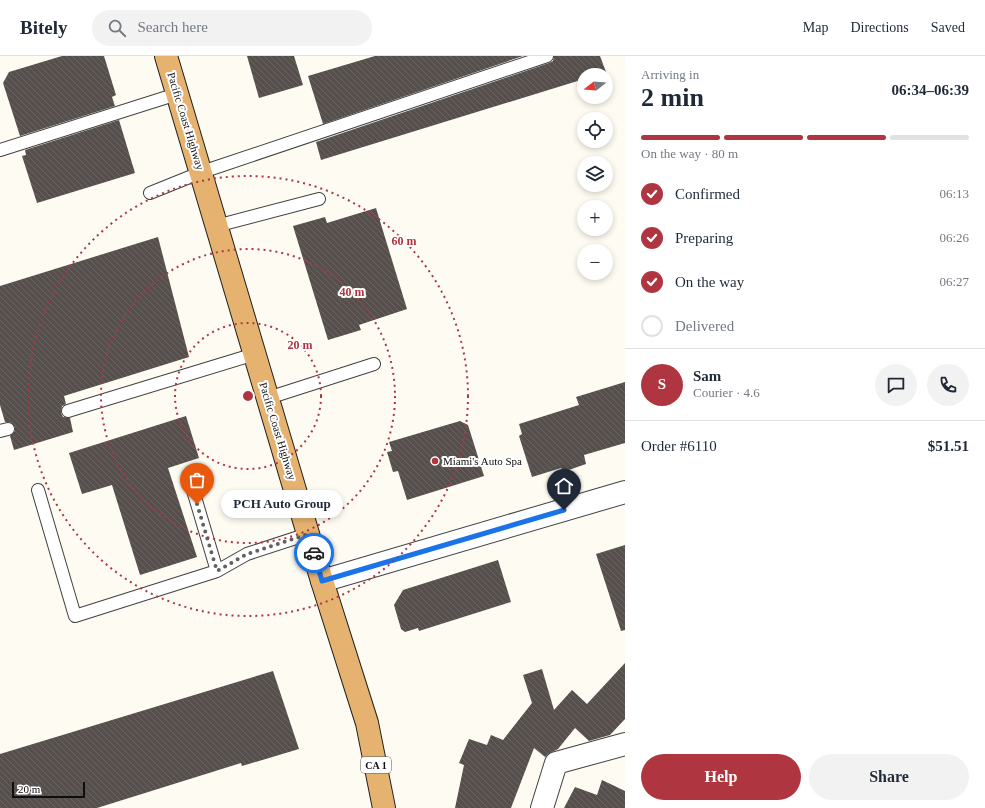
<!DOCTYPE html>
<meta charset="utf-8">
<style>
body{margin:0;font-family:"Times New Roman",serif;background:#f2f2f3;color:#1f2937;height:100vh;display:flex;flex-direction:column;font-size:15px;white-space:nowrap}
*{box-sizing:border-box;margin:0}
p{font-size:13px;color:#747a83}
.icon{flex:none;width:22px;height:22px;fill:none;stroke:currentColor;stroke-width:2;stroke-linecap:round;stroke-linejoin:round}
.map{position:relative;flex:1;overflow:hidden}
.panel{display:flex;flex-direction:column;background:#fff;width:360px}
.panel>*{flex:none}
.needle{width:26px;rotate:253deg}
.fabs{position:absolute;left:577px;top:12px;display:grid;gap:8px}
.fabs a{display:grid;place-items:center;width:36px;height:36px;border-radius:50%;background:#fff;box-shadow:0 2px 6px #0003;font-size:20px}
.scale{position:absolute;left:12px;bottom:10px;width:73px;box-sizing:border-box;padding-left:4px;border:2px solid #0e0e0e;border-top:0;font-size:11px;line-height:14px;white-space:nowrap;color:#0e0e0e;-webkit-text-stroke:3px #fff;paint-order:stroke}
.pin{position:absolute;display:grid;place-items:center;width:34px;height:34px;color:#fff;margin:-41px -17px;border-radius:50% 50% 50% 0;rotate:-45deg;box-shadow:0 0 4px #0007}
.pin .icon{rotate:45deg}
.courier{position:absolute;display:grid;place-items:center;width:40px;height:40px;margin:-20px;border:3px solid #1a73e8;border-radius:50%;background:#fff;color:#222;box-shadow:0 1px 5px #0007}
.bubble{position:absolute;height:28px;border-radius:14px;background:#fff;box-shadow:0 2px 6px #0003;font-size:13px;font-weight:800;line-height:28px;text-align:center}
.headline em{font-style:normal;font-weight:800}
.headline div{display:flex;flex-direction:column-reverse}
.headline{display:flex;align-items:center;justify-content:space-between;height:68px;padding:0 16px}
h1{font-size:26px;font-weight:800;line-height:30px}
.bar{display:grid;grid-template-columns:repeat(4,1fr);gap:6px 4px;align-content:center;height:48px;padding:0 16px}
.bar i{height:5px;border-radius:3px;background:#e0e1e3}
.bar .current{background:#af3641}
.bar p{grid-column:span 4}
.line{display:flex;align-items:center;gap:10px;padding:0 16px;border-top:1px solid #e0e1e3}
.line div{flex:1}
.round{display:grid;place-items:center;flex:none;width:42px;height:42px;border-radius:21px;background:#f2f2f3}
ol{padding:0 16px;list-style:none}
li{display:flex;align-items:center;gap:12px;height:44px}
li p{margin-inline-start:auto}
li .icon{padding:4px;border-radius:50%;background:#af3641;color:#fff;stroke-width:4}
li:last-child{color:#747a83}
li i{width:22px;height:22px;border:2px solid #e0e1e3;border-radius:50%}
.action{display:flex;gap:8px;margin-top:auto;padding:8px 16px}
.action a{flex:1;height:46px;border-radius:24px;background:#af3641;color:#fff;font-size:16px;font-weight:800;line-height:46px;text-align:center}
.action a+a{background:#f2f2f3;color:#1f2937}
header{display:flex;align-items:center;gap:24px;box-sizing:border-box;height:56px;padding:0 20px;background:#fff;border-bottom:1px solid #e0e1e3}
header strong{font-size:19px}
nav{display:flex;gap:22px;margin-inline-start:auto;font-size:14px}
.search{width:280px;height:36px;background:#f2f2f3;display:flex;align-items:center;gap:10px;box-sizing:border-box;padding:0 14px;border-radius:22px;color:#747a83;font-size:15px}
main{display:flex;flex:1;min-height:0}
.map>svg:first-child{display:block}
</style>
<header>
<strong>Bitely</strong>
<div class="search"><svg class="icon" aria-label="search" viewBox="0 0 24 24"><circle cx="10" cy="10" r="6"/><path d="M15 15l6 6"/></svg>Search here</div>
<nav><a>Map</a><a>Directions</a><a>Saved</a></nav>
</header>
<main>
<div class="map">
<svg width="625" height="752" viewBox="0 0 625 752">
<defs>
<pattern id="building-back-hatch" width="6" height="6" patternUnits="userSpaceOnUse"><rect width="6" height="6" fill="#564f4c"/><path d="M-1 5l2 2M0 0l6 6M5-1l2 2" fill="none" stroke="#696461"/></pattern>
</defs>
<rect width="100%" height="100%" fill="#fdfbf2"/>
<path fill="url(#building-back-hatch)" d="M62,0H104L116,39L112,41L115,50L20,80L3,27L9,16Z
M247,0H294L303,29L259,42Z
M375,0H523L323,68L308,20Z
M554,0H600L606,16L597,19H584V23L321,104L316,86L549,7L553,5Z
M119,64L135,117L37,147L22,100L26,99L25,94Z
M376,152L407,253L359,269L361,274L328,284L293,170L325,161L327,167Z
M158,181L189,301L64,340L66,348L62,350L61,357L63,361L70,362L73,376L14,394L10,380L15,375V371L10,366H5L0,349V230Z
M625,326V387L584,399L586,408L563,416L561,412L532,421L519,380L522,378L519,368L579,349L576,341Z
M186,360L199,402L168,412L197,501L140,519L112,429L82,438L69,397Z
M460,365L468,369L484,420L407,444L398,415L393,416L387,396L392,395L389,386Z
M625,489V574L621,575L596,498Z
M498,504L511,546L419,575L418,572L405,576L401,573L394,549L403,534Z
M625,607V663L610,679L589,685L575,672L558,693L548,698L545,701L534,692L511,752H455L464,709L459,707L469,683L487,689L491,679L503,684L532,647L523,619L542,613L554,654L572,634L587,648Z
M273,615L299,693L242,710L241,707L97,752H0V698Z
M602,724L625,735V752H564L575,731L597,739Z"/>
<g fill="none" stroke-linecap="round" stroke-linejoin="round">
<defs>
<path id="service" d="M0,94L177,38
M150,137L202,116L547,0
M216,170L319,143
M268,342L374,308
M68,355L255,298
M0,375L8,373
M189,421L217,515
M38,434L75,560L217,515L247,498L308,478"/>
<path id="minor" d="M322,525L625,436
M542,752L556,707L625,688"/>
<path id="trunk" d="M166,0L322,525L367,667L384,752"/>
</defs>
<use href="#service" stroke="#414141" stroke-width="14"/>
<use href="#minor" stroke="#414141" stroke-width="24"/>
<use href="#trunk" stroke="#1f1f1f" stroke-width="24"/>
<use href="#service" stroke="#fff" stroke-width="12"/>
<use href="#minor" stroke="#fff" stroke-width="22"/>
<use href="#trunk" stroke="#e6b270" stroke-width="22"/>
</g>
<g fill="none" stroke-linecap="round" stroke-linejoin="round">
<path stroke="#62615e" stroke-width="4" stroke-dasharray="0 7.2" d="M197,448L217,515L247,498L308,478L314,497"/>
<path stroke="#1a73e8" stroke-width="5" d="M314,497L322,525L564,454"/>
</g>
<g fill="none" stroke="#af3641" stroke-width="2" stroke-dasharray="2 4">
<circle cx="248" cy="340" r="73"/>
<circle cx="248" cy="340" r="147"/>
<circle cx="248" cy="340" r="220"/>
</g>
<circle fill="#af3641" stroke="#fff" stroke-width="1.5" cx="435" cy="405" r="4"/>
<g text-anchor="middle" stroke-width="4" stroke-linejoin="round" paint-order="stroke">
<rect fill="#fff" stroke="#565656" stroke-width="1" x="361" y="701" width="30" height="16" rx="3"/>
<g font-size="10" font-weight="bold" fill="#0e0e0e">
<text x="376" y="713">CA 1</text>
</g>
<g font-size="11" fill="#0e0e0e" stroke="#fff">
<text transform="translate(186 65) rotate(73)" y="4">Pacific Coast Highway</text>
<text transform="translate(278 375) rotate(73)" y="4">Pacific Coast Highway</text>
</g>
<g font-size="11" fill="#0e0e0e" stroke="#fff" text-anchor="start">
<text x="443" y="409">Miami's Auto Spa</text>
</g>
</g>
<circle cx="248" cy="340" r="6" fill="#af3641" stroke="#fff" stroke-width="2"/>
<g font-size="12" text-anchor="middle" font-weight="bold" fill="#af3641" stroke="#fff" stroke-width="4" stroke-linejoin="round" paint-order="stroke">
<text x="404" y="189">60 m</text>
<text x="352" y="240">40 m</text>
<text x="300" y="293">20 m</text>
</g>
</svg>
<div class="fabs">
<a><svg class="needle" viewBox="-14 -14 28 28"><path d="M0-13l5 13h-10z" fill="#e53935"/><path d="M0 13l5-13h-10z" fill="#747a83"/></svg></a>
<a><svg class="icon" aria-label="locate" viewBox="0 0 24 24"><circle cx="12" cy="12" r="6"/><path d="M12 2v4M12 18v4M2 12h4M18 12h4"/></svg></a>
<a><svg class="icon" aria-label="layers" viewBox="0 0 24 24"><path d="M12 4l9 5-9 5-9-5zM3 14l9 5 9-5"/></svg></a>
<a>+</a>
<a>−</a>
</div>
<div class="scale">20 m</div>
<div class="pin" style="left:197px;top:448px;background:#ea580c"><svg class="icon" aria-label="bag" viewBox="0 0 24 24"><path d="M5 8h14l-1 12H6zM9 8a3 3 0 0 1 6 0"/></svg></div>
<div class="pin" style="left:564px;top:454px;background:#1f2937"><svg class="icon" aria-label="home" viewBox="0 0 24 24"><path d="M3 11l9-7 9 7M6 9v11h12V9"/></svg></div>
<div class="courier" style="left:314px;top:497px"><svg class="icon" aria-label="car" viewBox="0 0 24 24"><path d="M5 17H2v-5l4-1 3-4h7l3 4 3 1v5h-3M9 17h6M6 11h13"/><circle cx="7" cy="17" r="2"/><circle cx="17" cy="17" r="2"/></svg></div>
<div class="bubble" style="left:221px;top:434px;width:122px">PCH Auto Group</div>
</div>
<section class="panel">
<div class="headline"><div><h1>2 min</h1><p>Arriving in</p></div><em>06:34–06:39</em></div>
<div class="bar"><i class="current"></i><i class="current"></i><i class="current"></i><i></i><p>On the way · 80 m</p></div>
<ol>
<li><svg class="icon" aria-label="check" viewBox="0 0 24 24"><path d="M5 12l5 5 9-10"/></svg>Confirmed<p>06:13</p></li>
<li><svg class="icon" aria-label="check" viewBox="0 0 24 24"><path d="M5 12l5 5 9-10"/></svg>Preparing<p>06:26</p></li>
<li><svg class="icon" aria-label="check" viewBox="0 0 24 24"><path d="M5 12l5 5 9-10"/></svg>On the way<p>06:27</p></li>
<li><i></i>Delivered</li>
</ol>
<div class="line" style="height:72px"><b class="round" style="background:#af3641;color:#fff">S</b><div><b>Sam</b><p>Courier · 4.6</p></div><a class="round"><svg class="icon" aria-label="chat" viewBox="0 0 24 24"><path d="M4 5h16v11H9l-5 4z"/></svg></a><a class="round"><svg class="icon" aria-label="phone" viewBox="0 0 24 24"><path d="M5 4h4l2 5-3 2q2 4 5 5l2-3 5 2v4C11 20 4 13 5 4z"/></svg></a></div>
<div class="line" style="height:52px"><div>Order #6110</div><b>$51.51</b></div>
<div class="action"><a>Help</a><a>Share</a></div>
</section>
</main>
